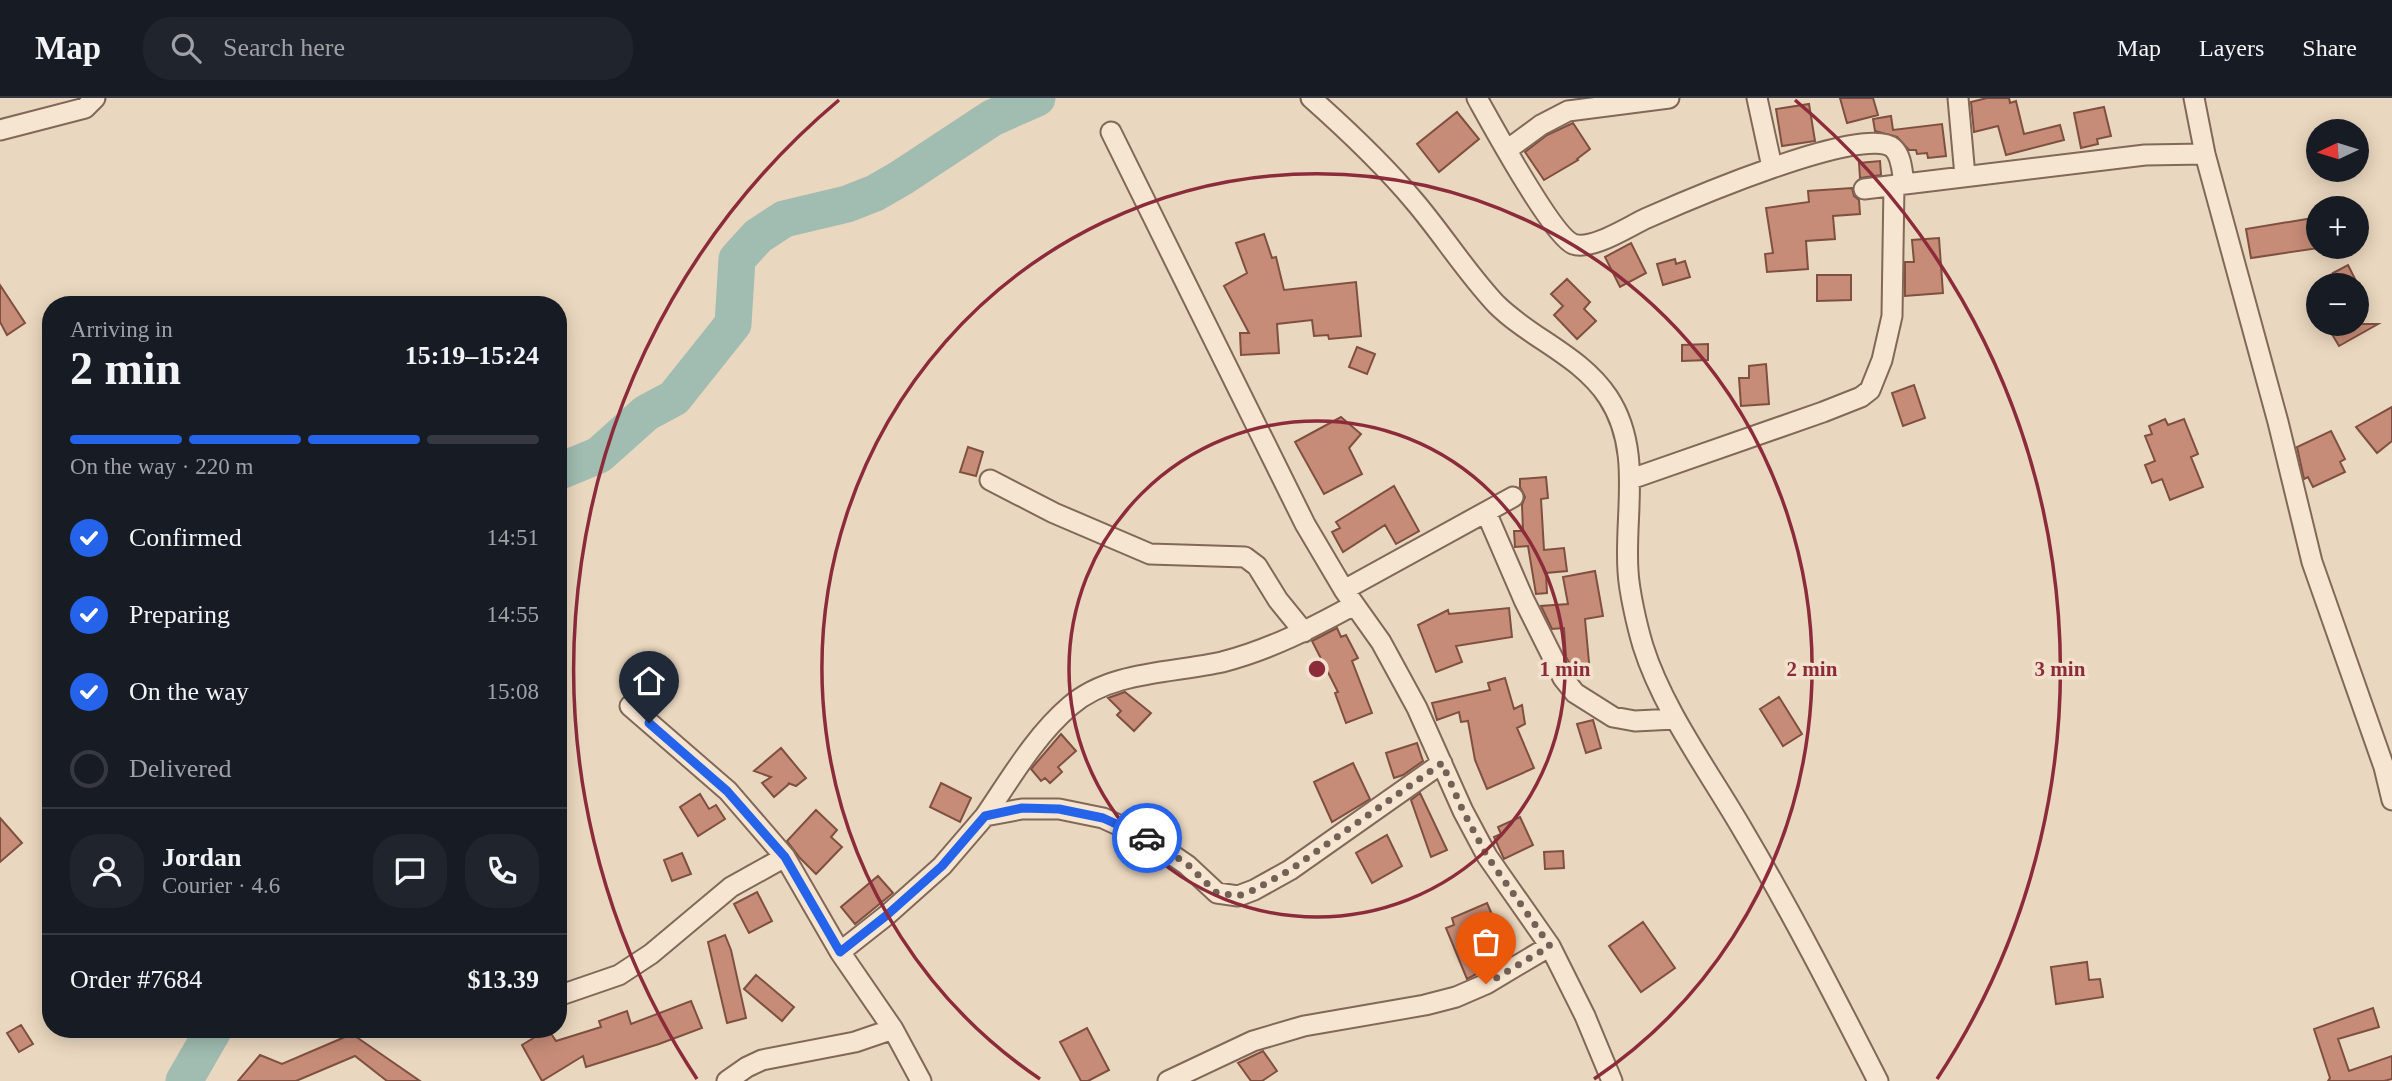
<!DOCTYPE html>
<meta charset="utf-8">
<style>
body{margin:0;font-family:Georgia,serif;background:#20242c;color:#f1f3f6;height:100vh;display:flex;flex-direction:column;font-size:26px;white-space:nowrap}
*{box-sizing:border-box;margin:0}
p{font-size:23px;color:#9ea1a6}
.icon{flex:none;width:38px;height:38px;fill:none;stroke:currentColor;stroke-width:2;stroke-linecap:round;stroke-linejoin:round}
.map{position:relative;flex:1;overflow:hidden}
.drawer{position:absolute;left:42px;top:198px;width:525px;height:742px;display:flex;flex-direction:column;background:#171b24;border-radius:28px;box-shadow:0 4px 18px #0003}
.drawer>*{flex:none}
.needle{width:46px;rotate:266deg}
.buttons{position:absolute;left:2306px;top:21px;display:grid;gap:14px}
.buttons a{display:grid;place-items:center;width:63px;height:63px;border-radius:50%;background:#171b24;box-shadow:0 4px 18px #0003;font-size:35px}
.pin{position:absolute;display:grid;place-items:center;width:60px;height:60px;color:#fff;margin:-72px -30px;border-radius:50% 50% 50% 0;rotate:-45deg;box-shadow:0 0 7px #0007}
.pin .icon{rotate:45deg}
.courier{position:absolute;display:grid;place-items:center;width:70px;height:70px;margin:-35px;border:5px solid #2563eb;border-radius:50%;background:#fff;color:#222;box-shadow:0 2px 9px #0007}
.summary em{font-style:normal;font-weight:700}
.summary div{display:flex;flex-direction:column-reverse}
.summary{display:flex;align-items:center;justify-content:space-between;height:119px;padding:0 28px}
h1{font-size:46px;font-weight:700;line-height:52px}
.bar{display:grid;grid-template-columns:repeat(4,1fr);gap:10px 7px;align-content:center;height:84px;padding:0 28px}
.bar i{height:9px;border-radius:5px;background:#363941}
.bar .on{background:#2563eb}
.bar p{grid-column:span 4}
.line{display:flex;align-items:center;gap:18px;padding:0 28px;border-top:2px solid #363941}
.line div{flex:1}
.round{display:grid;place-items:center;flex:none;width:74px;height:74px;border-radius:28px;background:#20242c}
ol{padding:0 28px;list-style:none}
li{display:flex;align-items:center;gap:21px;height:77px}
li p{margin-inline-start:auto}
li .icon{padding:7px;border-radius:50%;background:#2563eb;color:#fff;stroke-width:4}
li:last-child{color:#9ea1a6}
li i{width:38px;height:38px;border:4px solid #363941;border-radius:50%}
header{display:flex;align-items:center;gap:42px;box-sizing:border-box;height:98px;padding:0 35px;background:#171b24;border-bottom:2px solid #363941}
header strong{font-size:33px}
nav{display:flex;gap:38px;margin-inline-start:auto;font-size:24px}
.search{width:490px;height:63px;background:#20242c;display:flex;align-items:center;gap:18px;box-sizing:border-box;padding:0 24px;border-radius:28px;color:#9ea1a6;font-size:26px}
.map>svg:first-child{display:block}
</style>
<header>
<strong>Map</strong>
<div class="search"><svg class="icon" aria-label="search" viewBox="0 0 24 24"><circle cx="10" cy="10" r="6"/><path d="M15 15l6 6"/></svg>Search here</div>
<nav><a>Map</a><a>Layers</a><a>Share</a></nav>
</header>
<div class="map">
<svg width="2392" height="983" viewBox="0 0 2392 983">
<rect width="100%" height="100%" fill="#ead7bf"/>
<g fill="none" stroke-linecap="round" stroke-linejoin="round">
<path stroke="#a1bcb0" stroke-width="37" d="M558,374L599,357L646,315L674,300L733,226L737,161L758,138L784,121L847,106L875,95L901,80L992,20L1037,0
M184,983L214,931"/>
</g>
<path fill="#c68c77" stroke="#7f5040" stroke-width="2" d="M1840,0H1873L1878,17L1847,25Z
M1987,0H2009L2010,5L2016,3L2024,36L2060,27L2064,42L2006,57L1998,28L1974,34L1971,4Z
M1809,6L1815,43L1782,48L1776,11Z
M2104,9L2111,38L2097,41L2098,46L2081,50L2074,15Z
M1457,14L1479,41L1439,74L1417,46Z
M1891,18L1893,32L1942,26L1946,58L1928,60L1927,55L1917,56L1916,52H1909L1897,39L1875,33L1873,21Z
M1573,25L1590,51L1577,61L1578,62L1544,82L1525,54L1547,37Z
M1880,63L1881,77L1860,80L1859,65Z
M1852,90L1854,98L1859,102L1860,116L1833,118L1835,141L1806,143L1808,171L1767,174L1765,156L1773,155L1766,110L1809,104L1808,93Z
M2319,119V150L2251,160L2246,131Z
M1264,136L1272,160L1276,159L1284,192L1356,184L1361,238L1329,241L1328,237L1314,238L1312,222L1277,226L1279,255L1241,257L1240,235H1249L1224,188L1247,175L1236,145Z
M1939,140L1943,195L1905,198V164H1914L1912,142Z
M1631,145L1646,175L1620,189L1605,159Z
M1675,161L1676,166L1685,163L1690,179L1663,187L1657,166Z
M2348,167L2358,187H2340L2333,175Z
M1817,177H1851V202L1817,203Z
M1567,181L1590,204L1584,211L1596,223L1577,241L1554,217L1563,208L1551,196Z
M0,187L25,225L7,237L0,224Z
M2326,226H2378L2339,248Z
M1708,246V262L1682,263V247Z
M1357,249L1375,256L1367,276L1349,269Z
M1766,266L1769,306L1741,308L1739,280H1749V268Z
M1914,287L1925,320L1903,328L1892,295Z
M2392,309V343L2377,355L2356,329Z
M1341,319L1361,336L1349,350L1362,376L1324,396L1295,344Z
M2165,321L2168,327L2184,321L2198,356L2191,359L2203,389L2170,402L2162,381L2152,385L2145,367L2155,363L2145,338L2152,336L2149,328Z
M2331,333L2345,361L2340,364L2345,374L2313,389L2308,379L2304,381L2297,349Z
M968,349L983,354L976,378L960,374Z
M1546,379L1548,400L1541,401L1544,452L1564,450L1567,473L1546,475L1547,495L1536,496L1528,448L1515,449L1514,433H1523L1522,407L1525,399L1520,389V381Z
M1394,388L1419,433L1396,446L1385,427L1343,454L1332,434L1340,430L1336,424Z
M1595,473L1603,518L1585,521L1590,575L1576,576L1566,559L1564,530L1552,531L1541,508L1568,506L1563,479Z
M1509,510L1512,539L1456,548L1462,564L1436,574L1418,527L1448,512L1449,516Z
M1337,530L1341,539L1346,537L1358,560L1352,563L1372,615L1346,625L1335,595L1338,594L1312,543Z
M1505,580L1514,611L1522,607L1525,626L1517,630L1534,670L1487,691L1475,662L1468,623L1461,624L1459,614L1437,622L1432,605L1490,592L1488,585Z
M1125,594L1151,615L1134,633L1117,617L1121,613L1108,600Z
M1779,599L1802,636L1783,648L1760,611Z
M1593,622L1601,650L1586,655L1577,626Z
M1061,636L1076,653L1058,669L1062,674L1050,685L1045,680L1041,683L1031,671Z
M1417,645L1423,663L1403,677L1394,680L1386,655Z
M781,650L806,680L796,688L788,685L789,686L774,699L762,685L771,679L754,673Z
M1353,665L1370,701L1332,724L1314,684Z
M941,685L971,700L960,724L930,709Z
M1420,695L1447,752L1431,759L1411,702Z
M700,696L709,711L716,707L725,721L698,738L680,709Z
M816,712L837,732L831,739L842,749L816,776L800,760L787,743Z
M1520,719L1533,747L1504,761L1494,739L1501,736L1498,729Z
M0,720L22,745L0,764Z
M1387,737L1402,768L1372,785L1356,755Z
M1563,753L1564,770L1545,771L1544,754Z
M682,755L691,776L672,783L664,762Z
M878,778L893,795L855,826L841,809Z
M757,794L772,823L749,835L734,806Z
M1487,805L1506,849L1502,850L1506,860L1467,881L1446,830L1454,827L1452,820Z
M1643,824L1675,870L1641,894L1609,848Z
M725,837L731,852L746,920L727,925L708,844Z
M2087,864L2089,882L2100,881L2103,899L2056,906L2051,869Z
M756,877L794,909L782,923L744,891Z
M691,903L702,930L659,946L586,969L583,958L542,983L522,947L548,931L556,943L601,929L599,923L627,913L631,926Z
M2373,910L2379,929L2338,941L2349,973L2392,958V981L2384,983H2328L2330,980L2314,931Z
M21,927L33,946L19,954L7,935Z
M1087,930L1109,972L1088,983H1081L1060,944Z
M352,936L420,983H387L355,958L296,983H238L260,957L282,966Z
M1263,953L1277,973L1262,983H1251L1238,965Z"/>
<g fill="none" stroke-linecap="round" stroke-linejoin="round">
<defs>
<path id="minor" d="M1311,0C1347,32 1384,67 1415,104C1443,137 1466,174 1496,206C1531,241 1580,257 1608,299C1643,352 1624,415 1628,473C1629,493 1637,528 1643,548C1663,612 1710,675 1744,734C1792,815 1835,899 1878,983
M1477,0C1491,25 1552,137 1573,146C1592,153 1629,128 1647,120C1683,104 1865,25 1893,50C1902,58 1902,74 1904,85
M1757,0L1772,69
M1958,0L1965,78
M2194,0L2205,56L2278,324L2312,464L2384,669L2392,702
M0,32L85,10L95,0
M1111,34L1305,426L1344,492L1381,544L1417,610L1463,713L1487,758L1550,848L1585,918L1612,983
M1507,52L1541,27L1568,13L1669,0
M1864,91L2145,57L2205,56
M1631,381L1823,314L1861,299L1870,292L1882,262L1892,218L1894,87
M990,382L1054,415L1150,456L1245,459L1257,468L1278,502L1304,534
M1486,414L1524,502L1563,580L1575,595L1613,619L1635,623L1675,621
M1344,492L1513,399
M630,608L728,693L785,759L840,854L893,931L921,983
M985,718C1011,680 1035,638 1070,608C1110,573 1173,575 1222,564C1269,552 1312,530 1354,507
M840,854L887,817L942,768L985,718L1022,711H1059L1103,720L1149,741L1187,767L1217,795L1238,798L1254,792L1290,772L1442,665
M558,898L619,877L651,856L731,789L785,759
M727,983L747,969L762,962L855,944L893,931
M1168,983L1253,943L1304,928L1425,907L1456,899L1486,886L1550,848"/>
</defs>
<use href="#minor" stroke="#816858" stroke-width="23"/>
<use href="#minor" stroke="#f6e5d1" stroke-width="19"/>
</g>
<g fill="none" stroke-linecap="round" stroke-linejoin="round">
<path stroke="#726255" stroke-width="7" stroke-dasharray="0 12.6" d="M1147,740L1187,766L1217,795L1238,798L1254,792L1290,772L1442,665L1463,713L1487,758L1550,848L1486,886"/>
<path stroke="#2563eb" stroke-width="9" d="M649,625L727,693L785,759L840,854L887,817L942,768L985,718L1022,710L1059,711L1103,720L1147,740"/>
</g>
<g fill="none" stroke="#8c2c3b" stroke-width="3.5">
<circle cx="1317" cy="571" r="248"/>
<path d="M1040 981A495 495 0 1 1 1594 981"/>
<path d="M697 981A743 743 0 0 1 839 2M1795 2A743 743 0 0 1 1937 981"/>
</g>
<circle cx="1317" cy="571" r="10" fill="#8c2c3b" stroke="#f2e2cd" stroke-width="3.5"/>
<g font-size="21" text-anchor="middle" font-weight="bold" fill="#8c2c3b" stroke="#f2e2cd" stroke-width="7" stroke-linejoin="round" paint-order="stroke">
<text x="1565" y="578">1 min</text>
<text x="1812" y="578">2 min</text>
<text x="2060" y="578">3 min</text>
</g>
</svg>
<div class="buttons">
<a><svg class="needle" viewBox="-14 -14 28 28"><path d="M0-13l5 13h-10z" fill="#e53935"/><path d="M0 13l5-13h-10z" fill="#9ea1a6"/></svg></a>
<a>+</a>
<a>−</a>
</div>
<div class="pin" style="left:1486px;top:886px;background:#ea580c"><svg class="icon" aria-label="bag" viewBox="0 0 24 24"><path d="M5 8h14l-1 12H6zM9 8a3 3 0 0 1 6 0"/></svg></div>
<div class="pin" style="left:649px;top:625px;background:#1f2937"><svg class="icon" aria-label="home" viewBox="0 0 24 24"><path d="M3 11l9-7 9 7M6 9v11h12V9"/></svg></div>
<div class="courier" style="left:1147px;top:740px"><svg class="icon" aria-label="car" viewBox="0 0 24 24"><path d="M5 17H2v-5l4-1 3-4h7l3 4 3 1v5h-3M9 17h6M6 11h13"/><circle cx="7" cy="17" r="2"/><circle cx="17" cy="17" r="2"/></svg></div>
<section class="drawer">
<div class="summary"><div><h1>2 min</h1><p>Arriving in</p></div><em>15:19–15:24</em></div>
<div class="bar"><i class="on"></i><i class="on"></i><i class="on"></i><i></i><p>On the way · 220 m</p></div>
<ol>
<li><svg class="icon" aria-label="check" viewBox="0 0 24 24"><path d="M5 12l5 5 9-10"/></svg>Confirmed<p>14:51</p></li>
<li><svg class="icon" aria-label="check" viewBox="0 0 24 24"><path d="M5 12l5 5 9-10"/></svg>Preparing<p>14:55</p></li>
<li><svg class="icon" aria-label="check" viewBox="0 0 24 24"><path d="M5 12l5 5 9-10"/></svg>On the way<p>15:08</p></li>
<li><i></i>Delivered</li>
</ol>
<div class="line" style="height:126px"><a class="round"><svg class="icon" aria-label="person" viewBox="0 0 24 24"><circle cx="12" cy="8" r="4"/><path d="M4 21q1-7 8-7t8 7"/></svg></a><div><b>Jordan</b><p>Courier · 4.6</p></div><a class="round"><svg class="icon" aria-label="chat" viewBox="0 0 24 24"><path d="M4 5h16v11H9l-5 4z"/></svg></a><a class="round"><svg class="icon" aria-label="phone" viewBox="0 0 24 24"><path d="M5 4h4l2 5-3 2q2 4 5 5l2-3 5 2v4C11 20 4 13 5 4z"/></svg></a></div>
<div class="line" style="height:91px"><div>Order #7684</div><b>$13.39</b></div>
</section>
</div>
